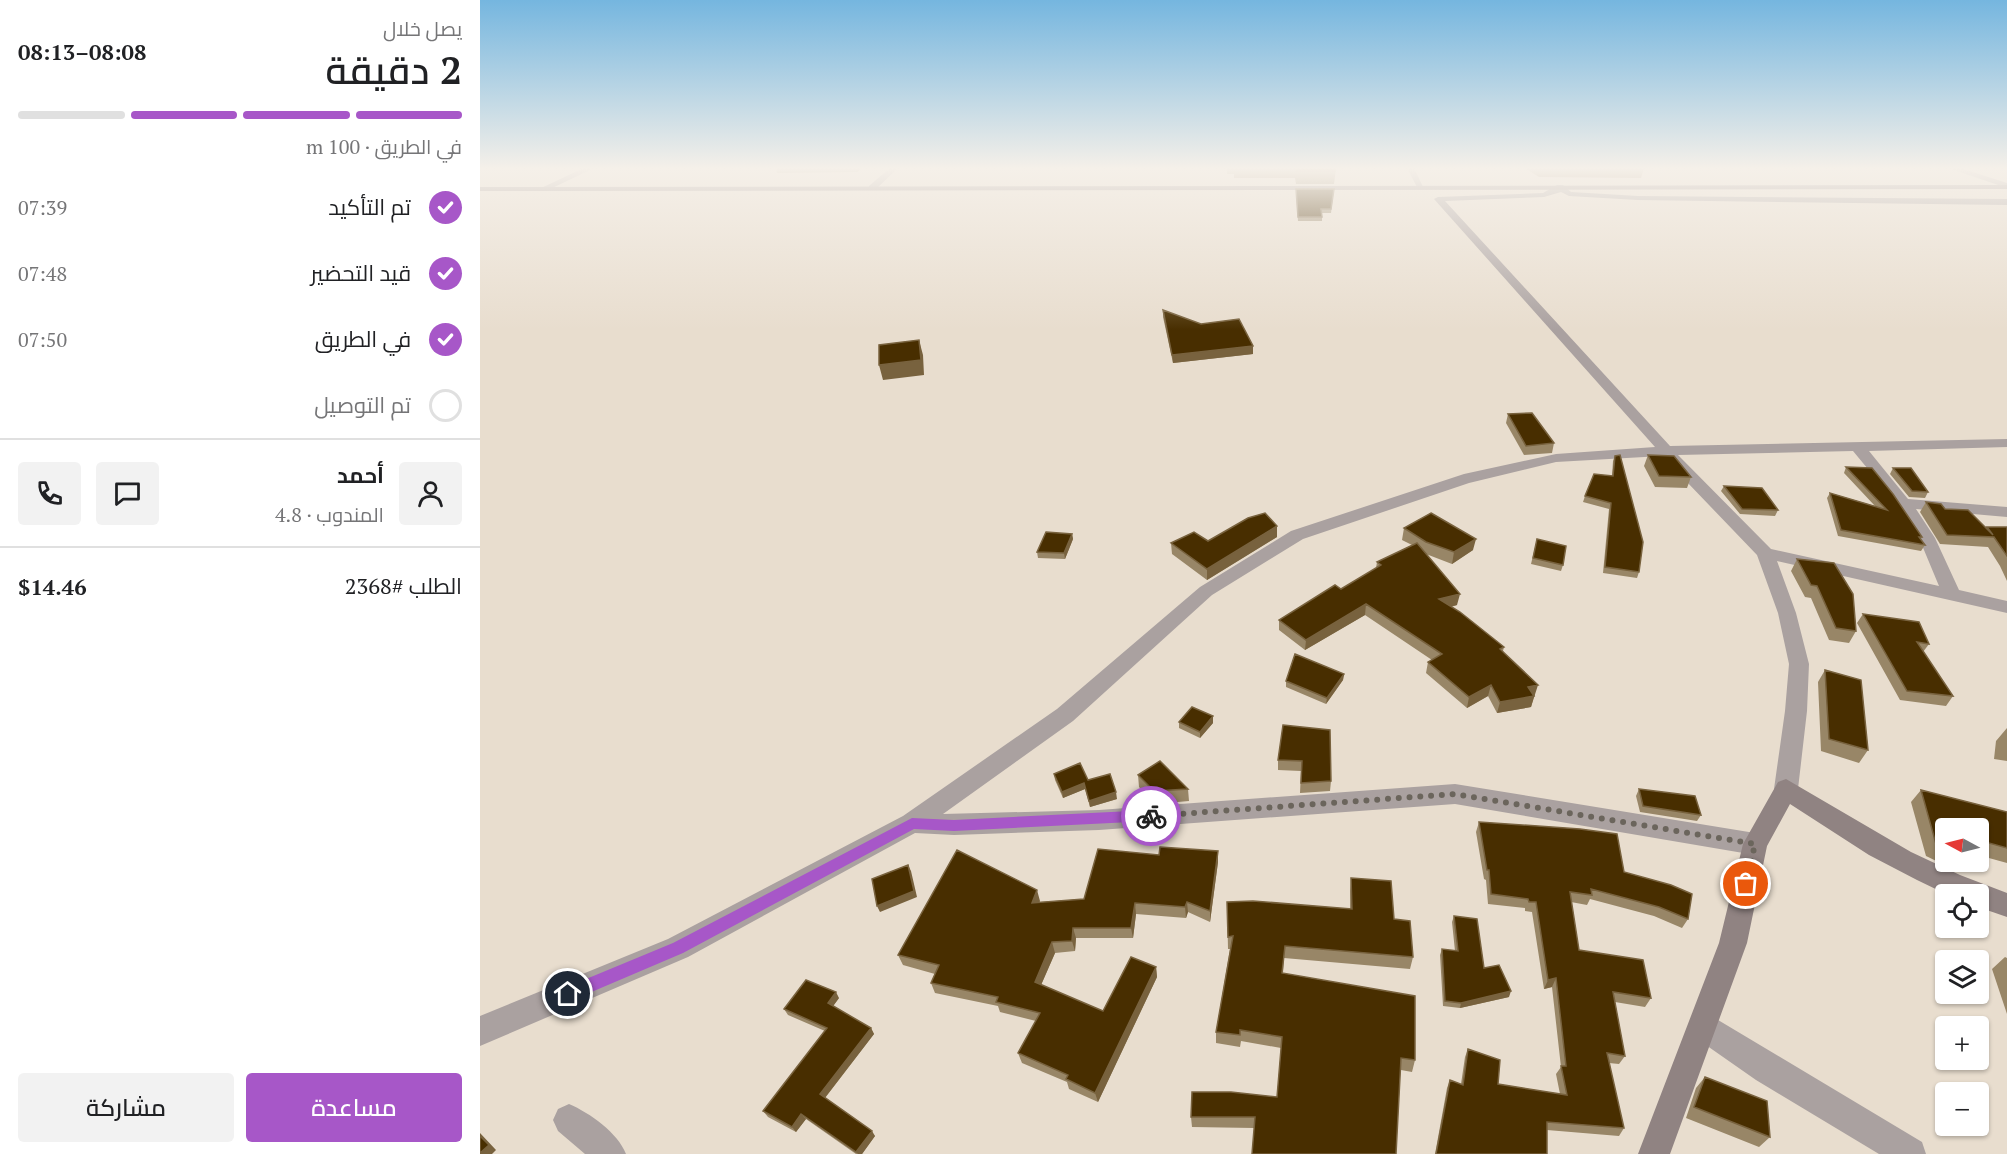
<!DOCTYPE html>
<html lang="ar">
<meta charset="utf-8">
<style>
body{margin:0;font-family:"PT Serif",Cairo,serif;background:#f2f2f2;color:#202124;direction:rtl;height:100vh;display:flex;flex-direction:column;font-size:22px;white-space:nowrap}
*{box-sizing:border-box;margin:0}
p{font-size:20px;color:#757577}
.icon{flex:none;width:33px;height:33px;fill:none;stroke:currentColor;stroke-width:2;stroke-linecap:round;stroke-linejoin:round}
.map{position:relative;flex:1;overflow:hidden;direction:ltr}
.drawer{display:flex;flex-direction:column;background:#fff;width:480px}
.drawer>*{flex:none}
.needle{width:39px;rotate:277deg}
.tools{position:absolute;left:1455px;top:818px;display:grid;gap:12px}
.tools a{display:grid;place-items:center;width:54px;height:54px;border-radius:6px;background:#fff;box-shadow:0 2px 4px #0004;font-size:30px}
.pin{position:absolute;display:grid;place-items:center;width:51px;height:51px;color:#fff;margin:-26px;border:3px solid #fff;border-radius:50%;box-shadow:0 2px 6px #0007}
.courier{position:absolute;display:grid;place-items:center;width:60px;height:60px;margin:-30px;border:4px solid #a757c8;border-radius:50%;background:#fff;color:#222;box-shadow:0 2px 8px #0007}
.overview em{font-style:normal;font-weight:600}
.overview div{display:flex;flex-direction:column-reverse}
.overview{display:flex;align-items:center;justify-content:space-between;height:102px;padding:0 18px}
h1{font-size:39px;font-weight:600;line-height:45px}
.bar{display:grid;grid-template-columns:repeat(4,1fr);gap:9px 6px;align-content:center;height:72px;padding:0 18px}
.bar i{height:8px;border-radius:4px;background:#e0e0e0}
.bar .selected{background:#a757c8}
.bar p{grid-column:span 4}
.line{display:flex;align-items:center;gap:15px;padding:0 18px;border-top:2px solid #e0e0e0}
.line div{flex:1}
.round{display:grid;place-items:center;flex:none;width:63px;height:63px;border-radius:6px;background:#f2f2f2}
ol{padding:0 18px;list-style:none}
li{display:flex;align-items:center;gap:18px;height:66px}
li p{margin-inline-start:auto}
li .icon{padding:6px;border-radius:50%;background:#a757c8;color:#fff;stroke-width:4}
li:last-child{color:#757577}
li i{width:33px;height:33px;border:3px solid #e0e0e0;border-radius:50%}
.action{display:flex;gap:12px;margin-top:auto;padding:12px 18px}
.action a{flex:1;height:69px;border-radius:6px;background:#a757c8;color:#fff;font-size:24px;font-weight:600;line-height:69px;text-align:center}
.action a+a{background:#f2f2f2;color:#202124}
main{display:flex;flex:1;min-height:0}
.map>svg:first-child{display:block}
</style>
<main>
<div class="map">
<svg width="1527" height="1154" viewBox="0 0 1527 1154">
<rect width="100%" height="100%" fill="#e8ddce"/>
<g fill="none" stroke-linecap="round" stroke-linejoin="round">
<path fill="#aaa1a0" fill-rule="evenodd" d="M104,168H114L66,191L59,189Z
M410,168H418L395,190H389V186Z
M927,168H934L944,189H938Z
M1468,168H1480L1527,183V188Z
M1077,185H1083L1091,192L1158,196L1527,199V205L1158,200L1089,196L1081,192L1064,197L965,201L1190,446L1527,439V447L1389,451L1428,499L1527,507V517L1436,509L1455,538L1479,590L1527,601V613L1297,561L1316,613L1329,664L1327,711L1318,789L1314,796L1306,799L1298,796L1294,789L1305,711L1309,664L1298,613L1277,555L1182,456L1076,462L989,483L823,539L732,595L593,721L463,814L619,810L975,784L1275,833L1284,836L1287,844L1284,852L1275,855L975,804L619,830L474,835L435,833L208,957L0,1046V1016L188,939L423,816L577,709L720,587L811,531L984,474L1076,454L1175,447L954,199L958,197L1063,193ZM1373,451L1412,498L1439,538L1459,586L1291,549L1198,455Z
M1223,1011L1442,1142L1446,1154H1399L1276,1080L1213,1036L1208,1026L1213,1016Z
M89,1104C110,1113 138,1133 146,1154H105L78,1131L73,1120L78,1109Z"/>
<path fill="#908382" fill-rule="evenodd" d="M1527,185V189L0,191V187Z
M1306,779L1431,852L1480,875L1527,893V917L1498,907V894H1466L1437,880L1389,855L1310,804L1287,846L1267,943L1190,1154H1158L1239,943L1263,844L1298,782Z"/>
</g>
<path fill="#988667" d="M296,168H382L377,172L297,173Z
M747,168H856L854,184H816L815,178H754V174H747Z
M1045,168H1164L1161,178L1059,177Z
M854,189L851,213H842V221H818L816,192Z
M683,310L773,354L693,363L683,317Z
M1028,414L1074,443L1072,453L1044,455L1026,423Z
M1168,455L1211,477L1207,488L1175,487L1164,466Z
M1135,456L1159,572L1157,578L1123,573L1129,509L1103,502L1105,496L1132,476L1133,461Z
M1366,467L1442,537L1441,539L1445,545L1441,551L1358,536L1347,498L1350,493L1395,506L1364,473Z
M1413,468L1448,492L1445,498L1429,497L1410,474Z
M1244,486L1298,510L1295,516L1260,514L1241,491Z
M1446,502L1465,509L1506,529L1507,527H1527V581L1520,566L1508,547L1460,544L1440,512Z
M924,528L993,550L972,564L946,554L977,605L971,607L1024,647L1023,651L1055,696H1054L1051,707L1017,713L1008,696L987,708L946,673L948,662L952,660L885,615L825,650L799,630V620L861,589L896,568L897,562L932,545L922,540Z
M592,534L593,539L585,559L558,558L557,552Z
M797,537L727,580L692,554L691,543Z
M1057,539L1083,565L1081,571L1051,564Z
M1317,559L1376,631L1369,643L1349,640L1331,598L1325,597L1311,571Z
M1383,614L1449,644L1443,652L1473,696L1466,706L1420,700L1377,623Z
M1345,670L1388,750L1379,763L1341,751L1338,682Z
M864,674L863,680L846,704L806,687V681Z
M733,716V723L720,738L699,728V722Z
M803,725L851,781L850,791L820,793L821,771L798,770V760Z
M1527,728V761L1514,759L1516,741Z
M574,774L608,780L637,799L610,807L605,789L583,798L575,780Z
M658,775L708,789L709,801L675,804L659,787Z
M1159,789L1221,815L1217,821L1160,812L1156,796Z
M1441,790L1527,812V863L1498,855V828H1466V861H1483L1475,870L1446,856L1431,802Z
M999,822L1144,872L1208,919L1202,928L1174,916L1110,899L1107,905L1091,902L1099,950L1171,998L1165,1007L1135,1002L1145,1056L1139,1064L1129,1063L1144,1128L1139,1136L1067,1130V1154H955L967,1088L970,1080L981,1084L985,1057L988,1049L1018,1084L1080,1094L1076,1074L1081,1067L1072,987L1064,989L1052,912L1045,911V908L1008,904L1006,880L1004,879L996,832Z
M738,851V862L730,922L708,912L706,918L656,914L653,938H596L595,951L575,953L561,985L623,1011L676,967L677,977L618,1102L589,1089L587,1082L542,1063L538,1053L556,1021L520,1012L518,1006L455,993L451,983L455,974L423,965L418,955L560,901L559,902L604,899L679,855Z
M871,878L914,919L933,957L930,969L804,958L803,973L935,1060L932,1072L921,1070L774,1128L712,1127L711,1117L797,1097L801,1048L761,1041L760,1047L736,1043V1032L750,949H748L747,902L870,909V891Z
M974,916L1004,968L1029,997L980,1008L963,1006L960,955L962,949L975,951L972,922Z
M1525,957L1527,958V1014L1512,969Z
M359,998L353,1006L391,1028L394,1034L345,1098L395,1136L382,1154H376L326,1119L316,1132L288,1117L283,1111L345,1031L308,1015L304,1009Z
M1225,1077L1290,1137L1279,1147L1206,1118L1216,1088Z"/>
<path fill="#78623e" d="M376,168H382L377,172Z
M439,340L443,355L444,375L403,380L399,365Z
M773,346V354L693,363L692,355Z
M797,526V537L727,580V569Z
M592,534L593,539L585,559L584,553Z
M996,539L993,550L972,564L974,552Z
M980,594L977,605L957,610L959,599Z
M886,604L885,615L825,650L826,640Z
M864,674L863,680L846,704L847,698Z
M1011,685L1008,696L987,708L989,697Z
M1058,685L1051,707L1017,713L1020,702L1048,687Z
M733,716V723L720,738V732Z
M604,783L605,789L583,798L582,792Z
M636,792L637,799L610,807L609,801Z
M738,851V862L730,922V911Z
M428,865L431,871L437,897L400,912L397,906Z
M557,890L560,901L555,913L552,903Z
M707,902L708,912L706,918L705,907Z
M655,903L656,914L653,938L651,928Z
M593,928L596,938L595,951L592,941Z
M572,942L575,953L558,992L555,982Z
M676,967L677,977L618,1102L615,1093Z
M1076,978L1072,987L1064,989L1068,980Z
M1031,991L1029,997L980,1008L981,1003Z
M356,992L359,998L351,1009L348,1003Z
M391,1028L394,1034L344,1099L340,1094Z
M321,1114L326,1119L316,1132L312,1127Z
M392,1131L395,1136L382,1154H378L376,1152Z
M0,1133L16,1150L12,1154H0Z"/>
<path fill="#482e00" stroke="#78623e" stroke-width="1.5" d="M816,168H855V171H816Z
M816,189H854L851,209H841L842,217H818Z
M683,310L721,324L759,319L773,346L692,355Z
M439,340L441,360L399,365V345Z
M1052,413L1074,443L1046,446L1028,414Z
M1140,455L1163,542L1159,572L1125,567L1131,503L1105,496L1114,474L1133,476L1135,456Z
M1168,455L1194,456L1211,477L1179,476Z
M1366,467L1392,468L1413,494L1442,537H1439L1445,545L1361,530L1350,493L1407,510Z
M1413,468H1431L1448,492L1432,491Z
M1244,486L1282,488L1298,510L1262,509Z
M1446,502L1461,504L1465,509L1488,510L1513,535L1507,527H1527V556L1514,537L1467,535Z
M785,513L797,526L727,569L691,543L714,532L728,541L768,518Z
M951,513L996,539L974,552L946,542L924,528Z
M566,532L592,534L584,553L557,552Z
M1057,539L1086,546L1083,565L1053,558Z
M937,543L980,594L959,599L980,612L1024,647L1020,649L1058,685L1048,687L1054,696L1020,702L1011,685L989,697L948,662L962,654L886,604L826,640L799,620L855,585L861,589L901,565L897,562Z
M1317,559L1354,563L1373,594L1376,631L1356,628L1337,586L1331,585Z
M1383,614L1439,622L1449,644L1437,642L1473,696L1427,691Z
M815,654L864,674L847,698L806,681Z
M1345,670L1381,680L1388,750L1349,739Z
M712,707L733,716L720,732L699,722Z
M803,725L850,730L851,781L821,783L822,761L798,760Z
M680,761L708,789L674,791L658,775Z
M600,763L608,780L630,774L636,792L609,801L604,783L582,792L574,774Z
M1159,789L1215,796L1221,815L1163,806Z
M1441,790L1527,812V848L1498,840V828H1466V848L1456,844Z
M999,822L1100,829L1137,834L1144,872L1191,885L1212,894L1208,919L1179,907L1111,889L1112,895L1090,892L1099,950L1163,960L1171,998L1133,992L1145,1056L1127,1053L1144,1128L1067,1122V1154H956L970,1080L983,1085L988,1049L1020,1060L1018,1084L1087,1095L1081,1066H1086L1076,978L1068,980L1056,902H1049L1048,899L1011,894L1009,870H1007Z
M680,847L738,851L730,911L707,902L705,907L655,903L651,928H593L592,941L572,942L555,982L623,1011L651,957L676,967L615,1093L586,1079L588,1075L538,1053L560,1013L516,1002L518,997L451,983L459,965L418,955L477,850L557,890L552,903L604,899L618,849L679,855Z
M428,865L434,891L397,906L392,879Z
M871,878L911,881L914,919L930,921L933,957L805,946L802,973L935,996V1060L921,1058L916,1154H772L775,1117H711L712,1092H751L797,1097L802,1037L760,1030V1035L736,1032L753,936L748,937L747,902L773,901L872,909Z
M974,916L997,919L1004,968L1019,965L1031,991L981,1003L965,1001L962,949L978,951Z
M326,980L356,992L348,1003L391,1028L340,1094L392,1131L376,1152L321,1114L312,1127L283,1111L347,1028L304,1009Z
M1225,1077L1287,1101L1290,1137L1214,1107Z
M0,1136L9,1145L0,1153Z"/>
<linearGradient id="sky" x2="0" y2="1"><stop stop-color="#75b6df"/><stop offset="0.51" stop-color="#f5f0e9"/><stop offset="1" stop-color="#f5f0e9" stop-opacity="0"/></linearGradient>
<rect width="1527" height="330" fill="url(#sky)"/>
<path fill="#a757c8" d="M671,810L678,816L671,821L474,831L434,829L203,953L88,1002L82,1000L80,994L82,989L193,943L432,818L474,820Z"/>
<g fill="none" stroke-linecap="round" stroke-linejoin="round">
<path stroke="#6b655c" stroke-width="6" stroke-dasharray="0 10.8" d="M671,816L975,794L1275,844L1266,884"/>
</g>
</svg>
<div class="tools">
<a><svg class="needle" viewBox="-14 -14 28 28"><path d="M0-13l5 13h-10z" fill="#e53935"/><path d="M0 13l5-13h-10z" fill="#757577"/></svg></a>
<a><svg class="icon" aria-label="locate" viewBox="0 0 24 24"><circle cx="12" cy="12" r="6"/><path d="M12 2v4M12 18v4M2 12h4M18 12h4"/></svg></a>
<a><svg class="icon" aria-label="layers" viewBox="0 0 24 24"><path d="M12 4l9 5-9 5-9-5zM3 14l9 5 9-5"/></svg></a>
<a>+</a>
<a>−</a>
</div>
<div class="pin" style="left:1266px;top:884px;background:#ea580c"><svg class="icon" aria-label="bag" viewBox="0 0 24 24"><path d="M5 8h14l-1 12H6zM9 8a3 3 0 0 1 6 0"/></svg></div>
<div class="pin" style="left:88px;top:994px;background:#1f2937"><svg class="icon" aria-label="home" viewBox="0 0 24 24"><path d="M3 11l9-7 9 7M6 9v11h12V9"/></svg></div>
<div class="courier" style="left:671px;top:816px"><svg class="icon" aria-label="bike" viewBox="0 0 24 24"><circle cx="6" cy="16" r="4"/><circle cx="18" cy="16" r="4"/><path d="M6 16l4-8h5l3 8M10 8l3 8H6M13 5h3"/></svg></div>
</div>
<section class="drawer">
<div class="overview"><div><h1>2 دقيقة</h1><p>يصل خلال</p></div><em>08:08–08:13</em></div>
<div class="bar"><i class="selected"></i><i class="selected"></i><i class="selected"></i><i></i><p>في الطريق · 100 m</p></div>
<ol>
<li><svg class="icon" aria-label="check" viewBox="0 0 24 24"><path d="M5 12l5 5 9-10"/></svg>تم التأكيد<p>07:39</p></li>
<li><svg class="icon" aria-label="check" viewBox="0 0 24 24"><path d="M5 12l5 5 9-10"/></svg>قيد التحضير<p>07:48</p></li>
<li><svg class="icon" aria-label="check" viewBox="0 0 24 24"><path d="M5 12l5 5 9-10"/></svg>في الطريق<p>07:50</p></li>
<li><i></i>تم التوصيل</li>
</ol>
<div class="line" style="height:108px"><a class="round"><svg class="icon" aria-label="person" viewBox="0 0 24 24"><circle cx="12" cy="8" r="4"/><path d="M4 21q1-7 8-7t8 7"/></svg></a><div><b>أحمد</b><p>المندوب · 4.8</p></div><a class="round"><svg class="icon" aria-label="chat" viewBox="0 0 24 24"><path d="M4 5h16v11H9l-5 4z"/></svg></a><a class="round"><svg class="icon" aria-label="phone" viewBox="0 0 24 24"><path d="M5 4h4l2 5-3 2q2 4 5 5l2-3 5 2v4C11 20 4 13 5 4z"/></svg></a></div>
<div class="line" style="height:78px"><div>الطلب #2368</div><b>$14.46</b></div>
<div class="action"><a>مساعدة</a><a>مشاركة</a></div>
</section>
</main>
